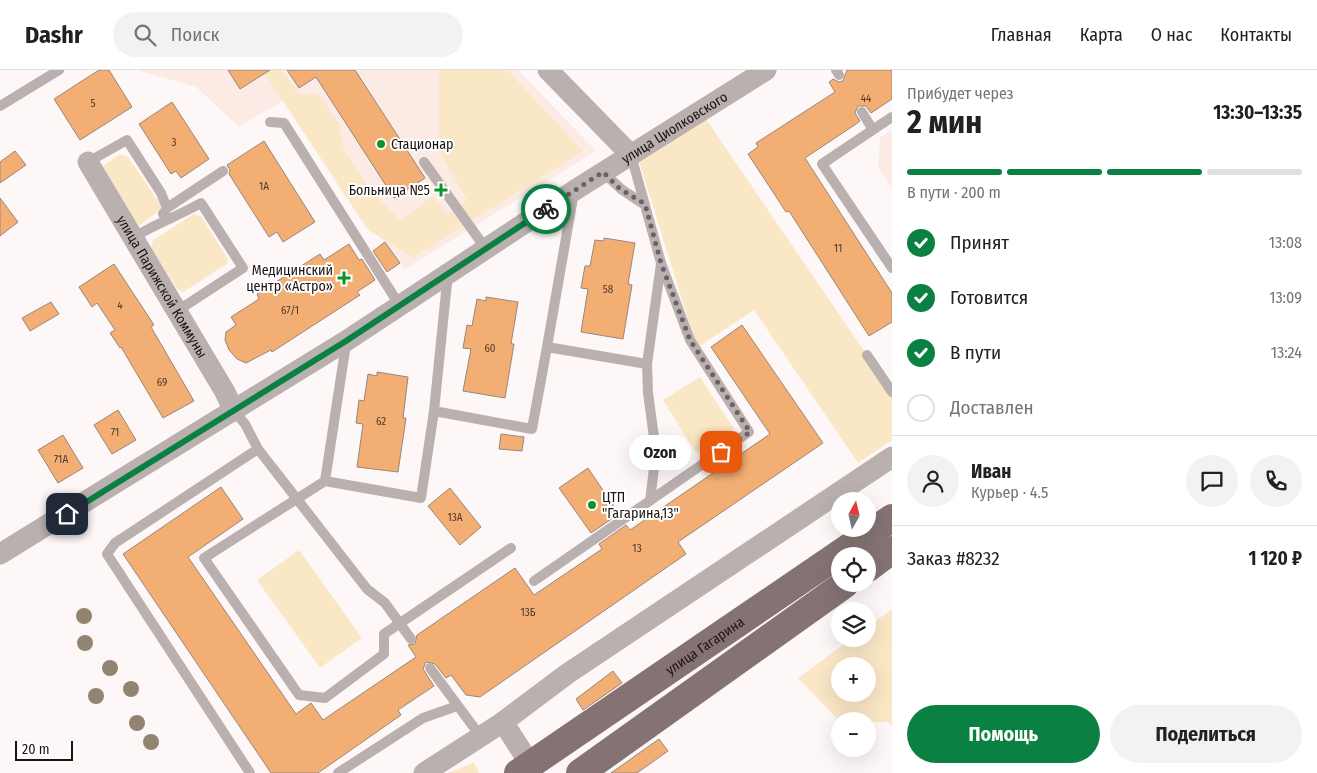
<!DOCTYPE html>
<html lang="ru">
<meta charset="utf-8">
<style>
body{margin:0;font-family:"Fira Sans Condensed",sans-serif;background:#f2f2f2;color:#202124;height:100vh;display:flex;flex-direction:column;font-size:19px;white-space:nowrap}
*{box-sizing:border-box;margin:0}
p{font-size:16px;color:#757577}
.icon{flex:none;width:28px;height:28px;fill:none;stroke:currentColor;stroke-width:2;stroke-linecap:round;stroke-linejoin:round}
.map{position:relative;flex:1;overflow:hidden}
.drawer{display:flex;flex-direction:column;background:#fff;width:425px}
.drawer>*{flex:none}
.needle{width:32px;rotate:8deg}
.tools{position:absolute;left:831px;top:422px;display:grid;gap:10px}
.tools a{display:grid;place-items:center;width:45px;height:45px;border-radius:50%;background:#fff;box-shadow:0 5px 20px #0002;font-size:25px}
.scale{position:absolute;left:15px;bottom:12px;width:58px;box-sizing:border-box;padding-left:5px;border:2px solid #1b1311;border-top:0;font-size:14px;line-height:18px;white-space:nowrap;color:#1b1311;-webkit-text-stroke:4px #fff;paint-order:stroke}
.pin{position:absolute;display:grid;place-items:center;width:42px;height:42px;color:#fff;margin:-21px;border-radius:10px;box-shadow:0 2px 8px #0006}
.courier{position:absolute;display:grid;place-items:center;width:50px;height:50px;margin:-25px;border:4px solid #0b8043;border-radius:50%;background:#fff;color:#222;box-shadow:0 1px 6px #0007}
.bubble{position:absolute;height:35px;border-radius:18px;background:#fff;box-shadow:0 5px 20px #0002;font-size:16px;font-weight:700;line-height:35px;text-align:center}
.summary em{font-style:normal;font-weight:700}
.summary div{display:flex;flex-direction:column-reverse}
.summary{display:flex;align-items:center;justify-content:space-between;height:85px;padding:0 15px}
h1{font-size:32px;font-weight:700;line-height:38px}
.bar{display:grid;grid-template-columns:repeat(4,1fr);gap:8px 5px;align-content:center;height:60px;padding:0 15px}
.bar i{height:6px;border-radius:4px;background:#e0e0e0}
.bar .current{background:#0b8043}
.bar p{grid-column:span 4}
.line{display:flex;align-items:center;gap:12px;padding:0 15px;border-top:1px solid #e0e0e0}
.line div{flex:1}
.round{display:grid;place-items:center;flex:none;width:52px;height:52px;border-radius:26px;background:#f2f2f2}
ol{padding:0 15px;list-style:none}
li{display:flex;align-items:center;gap:15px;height:55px}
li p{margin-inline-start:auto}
li .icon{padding:5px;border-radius:50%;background:#0b8043;color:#fff;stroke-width:4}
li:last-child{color:#757577}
li i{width:28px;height:28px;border:2px solid #e0e0e0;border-radius:50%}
.cta{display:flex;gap:10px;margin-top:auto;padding:10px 15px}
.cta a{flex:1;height:58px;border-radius:30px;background:#0b8043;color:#fff;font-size:20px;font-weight:700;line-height:58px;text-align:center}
.cta a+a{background:#f2f2f2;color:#202124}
header{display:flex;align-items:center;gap:30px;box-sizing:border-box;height:70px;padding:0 25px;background:#fff;border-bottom:1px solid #e0e0e0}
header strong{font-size:24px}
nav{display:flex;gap:28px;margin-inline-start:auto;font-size:18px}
.search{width:350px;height:45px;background:#f2f2f2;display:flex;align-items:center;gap:12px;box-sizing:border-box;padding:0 18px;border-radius:28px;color:#757577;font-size:19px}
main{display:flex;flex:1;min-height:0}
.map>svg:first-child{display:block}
</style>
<header>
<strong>Dashr</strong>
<div class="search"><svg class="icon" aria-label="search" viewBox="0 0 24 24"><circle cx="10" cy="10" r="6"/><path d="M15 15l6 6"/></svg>Поиск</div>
<nav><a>Главная</a><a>Карта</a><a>О нас</a><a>Контакты</a></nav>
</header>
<main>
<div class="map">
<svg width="892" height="703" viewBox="0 0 892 703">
<rect width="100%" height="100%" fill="#fdf8f7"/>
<path fill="#fceae4" d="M137,0H518L596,81L405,199L386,171L383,172L287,28L239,57L196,17Z
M892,59V118L878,97L880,68Z"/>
<path fill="#fae7c6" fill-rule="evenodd" d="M272,0H282L299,25L319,24L340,56L342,76L370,120L401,151L433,126L448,146L467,130L439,81V0H507L583,81L413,187L368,160L265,4Z
M704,46L892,322V370L858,393L754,240L697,278L638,88Z
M120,84L128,87L161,135L160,140L136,158L100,98Z
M194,144L201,146L228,189L227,194L183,222L177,219L151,178L153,170Z
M700,307L734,359L696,383L663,330Z
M299,480L362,568L320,598L257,510Z
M892,539V656L888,652H840L798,608L851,569H868V557ZM840,596H868V624H840Z
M474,692L479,703H448Z"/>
<path fill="#f3ae74" stroke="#97877b" d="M99,0H109L132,37L80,70L54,29Z
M228,0H270L240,19Z
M287,0H355L425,108L394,128L316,7L299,18Z
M847,0H892V29L871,43L866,36H858L855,43L860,51L856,54L805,88L892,223V252L869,266L789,141L786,142L748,84L758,77L756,73L835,22L829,12L833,9L839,12L843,11Z
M172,32L209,89L181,108L176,101L171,104L139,54Z
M264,71L315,152L283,172L277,162L269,167L229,104L230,100L227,95Z
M15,81L26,95L0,113V92Z
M0,128L18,152L0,166Z
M604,168L635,173L628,214L632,215L623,269L581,262L588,219L581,218L585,196H590L595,170L604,171Z
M385,172L400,193L387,202L373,181Z
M349,174L359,190L362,189L375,210L357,222L360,225L272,282L271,280L246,293L237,289L229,280L225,270L226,262L236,255L231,247L259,229L257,224L320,184L324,190Z
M114,194L154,255L151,257L194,331L163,348L121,277L120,278L110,263L115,260L97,233L92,237L79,217Z
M486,227L518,232L511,274H514L505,328L463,321L471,279L463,278L467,255L472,256L477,229L486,231Z
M51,232L59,244L30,261L22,248Z
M742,255L823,373L678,472L686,484L480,627L466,625L451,605L446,608L435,594L426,592L423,599L434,616L398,640L401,645L318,703H271L123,484L221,417L243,449L188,487L296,644L311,633L323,650L416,587L408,575L415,574L417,565L515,498L534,525L602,479L599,474L626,455L630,460L770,364L711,277Z
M377,302L408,307L403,348H406L398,402L357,397L363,354L356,353L359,330L364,331L368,304L377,306Z
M118,340L136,370L112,384L94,355Z
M501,364L524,367L522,381L499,379Z
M63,365L83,398L58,413L38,380Z
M588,398L619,444L591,463L559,418Z
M450,418L481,457L460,475L428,436Z
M613,601L622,613L583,640L576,629Z
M659,669L668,681L637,703H611Z"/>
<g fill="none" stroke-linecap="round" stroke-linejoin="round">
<path stroke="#bab0b0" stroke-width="10" d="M836,0L839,5
M0,36L59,0
M862,42L873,60
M892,47L822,94L892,198
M270,52L284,53L400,236
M88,92L127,70L161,123L167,138
M424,92L486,179
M603,102L621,119L645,135
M574,122L547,277L647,294L661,194
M163,144L167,138L223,101
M132,168C155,154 178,146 201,133L243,198L177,241
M448,203L434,341L532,359L547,277
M346,274L325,411L421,428L434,341
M867,285L892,322
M647,294L648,323L656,382L650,431
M234,341L245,354L258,379L367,519L385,533L411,569
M325,411L204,488L299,625L325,628L384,584V564L511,478
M534,511L749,362L690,270L661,193L631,85
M430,598L481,667
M250,703L107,484L115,473L258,379
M338,703L423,648L457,636"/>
<g stroke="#bab0b0" stroke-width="21">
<path d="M548,0L631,85"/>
<path id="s1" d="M88,92L225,322L234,341"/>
<path id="s2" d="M0,484L346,271L575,120L766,0"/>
<path d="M503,652L567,604L892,387"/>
<path d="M424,703L503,652L530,694"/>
</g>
<g stroke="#857373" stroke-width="28">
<path d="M868,498L892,480"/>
<path id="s3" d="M518,703L892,448"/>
<path d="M580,703L845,514"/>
</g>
</g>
<g fill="#918470">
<circle cx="84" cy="546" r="8"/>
<circle cx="85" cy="573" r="8"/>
<circle cx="110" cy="598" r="8"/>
<circle cx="131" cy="619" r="8"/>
<circle cx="96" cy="626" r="8"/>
<circle cx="137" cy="653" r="8"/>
<circle cx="151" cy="672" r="8"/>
</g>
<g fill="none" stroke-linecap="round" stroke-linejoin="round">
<path stroke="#6a6362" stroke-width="5" stroke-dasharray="0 9" d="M546,139L603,102L620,119L645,134L661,193L690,270L750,362L721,382"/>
<path stroke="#0b8043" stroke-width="6" d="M67,444L346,271L546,139"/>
</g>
<g fill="#0b9428" stroke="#fff" stroke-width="2">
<circle cx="381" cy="74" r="5"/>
<path d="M438.5 112.5h5v5h5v5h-5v5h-5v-5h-5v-5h5z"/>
<path d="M341.5 200.5h5v5h5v5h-5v5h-5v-5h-5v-5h5z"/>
<circle cx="592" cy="435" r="5"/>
</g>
<g text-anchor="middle" stroke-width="4" stroke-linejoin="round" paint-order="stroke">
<g font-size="11" fill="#513a2a">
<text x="866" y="32">44</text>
<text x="93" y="37">5</text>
<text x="174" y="76">3</text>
<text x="264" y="120">1А</text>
<text x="838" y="182">11</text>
<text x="608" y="223">58</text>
<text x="120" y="239">4</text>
<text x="290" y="244">67/1</text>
<text x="490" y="282">60</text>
<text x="162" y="316">69</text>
<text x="381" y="355">62</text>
<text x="115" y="366">71</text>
<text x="61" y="393">71А</text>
<text x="455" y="451">13А</text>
<text x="637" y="482">13</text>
<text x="528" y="546">13Б</text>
</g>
<g font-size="14" fill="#1b1311" stroke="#fff">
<text dy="5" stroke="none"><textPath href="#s2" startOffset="798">улица Циолковского</textPath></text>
<text dy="5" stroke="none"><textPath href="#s1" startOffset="145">улица Парижской Коммуны</textPath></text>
<text dy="5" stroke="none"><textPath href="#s3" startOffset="226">улица Гагарина</textPath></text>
</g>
<g font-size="14" fill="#1b1311" stroke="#fff" text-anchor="start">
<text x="391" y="79">Стационар</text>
<text x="430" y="125" text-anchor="end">Больница №5</text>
<text x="333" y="205" text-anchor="end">Медицинский<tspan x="333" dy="16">центр «Астро»</tspan></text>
<text x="602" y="432">ЦТП<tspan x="602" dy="16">"Гагарина,13"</tspan></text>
</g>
</g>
</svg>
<div class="tools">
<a><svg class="needle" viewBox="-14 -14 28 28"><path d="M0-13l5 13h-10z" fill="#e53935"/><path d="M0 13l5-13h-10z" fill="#757577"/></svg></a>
<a><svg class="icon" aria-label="locate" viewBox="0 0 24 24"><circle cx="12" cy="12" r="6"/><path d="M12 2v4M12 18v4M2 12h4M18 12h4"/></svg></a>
<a><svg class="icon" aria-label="layers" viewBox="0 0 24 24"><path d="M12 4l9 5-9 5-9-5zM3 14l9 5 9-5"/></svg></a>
<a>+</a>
<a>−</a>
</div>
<div class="scale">20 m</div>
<div class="pin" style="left:721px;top:382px;background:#ea580c"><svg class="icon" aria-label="bag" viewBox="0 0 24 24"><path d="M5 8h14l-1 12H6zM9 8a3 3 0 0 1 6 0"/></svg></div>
<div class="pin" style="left:67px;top:444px;background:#1f2937"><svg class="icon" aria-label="home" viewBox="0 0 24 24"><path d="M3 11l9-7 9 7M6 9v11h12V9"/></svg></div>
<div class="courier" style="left:546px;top:139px"><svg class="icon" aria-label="bike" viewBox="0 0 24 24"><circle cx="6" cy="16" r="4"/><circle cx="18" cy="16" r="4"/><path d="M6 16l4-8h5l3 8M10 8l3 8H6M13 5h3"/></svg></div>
<div class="bubble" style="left:629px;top:365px;width:62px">Ozon</div>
</div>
<section class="drawer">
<div class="summary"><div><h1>2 мин</h1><p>Прибудет через</p></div><em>13:30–13:35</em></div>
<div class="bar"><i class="current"></i><i class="current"></i><i class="current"></i><i></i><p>В пути · 200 m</p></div>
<ol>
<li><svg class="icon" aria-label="check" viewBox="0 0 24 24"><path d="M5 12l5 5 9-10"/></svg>Принят<p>13:08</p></li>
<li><svg class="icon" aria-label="check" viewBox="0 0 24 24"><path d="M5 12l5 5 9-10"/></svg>Готовится<p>13:09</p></li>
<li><svg class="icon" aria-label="check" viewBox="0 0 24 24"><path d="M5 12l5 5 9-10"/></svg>В пути<p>13:24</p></li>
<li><i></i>Доставлен</li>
</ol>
<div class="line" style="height:90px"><a class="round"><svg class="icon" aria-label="person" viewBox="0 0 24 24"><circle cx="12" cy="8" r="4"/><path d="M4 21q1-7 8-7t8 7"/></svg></a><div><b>Иван</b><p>Курьер · 4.5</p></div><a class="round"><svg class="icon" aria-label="chat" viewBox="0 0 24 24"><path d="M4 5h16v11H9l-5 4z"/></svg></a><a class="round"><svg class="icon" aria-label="phone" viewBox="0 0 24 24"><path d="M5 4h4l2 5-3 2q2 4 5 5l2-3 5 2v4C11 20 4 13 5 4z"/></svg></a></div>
<div class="line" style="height:65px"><div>Заказ #8232</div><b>1 120 ₽</b></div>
<div class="cta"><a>Помощь</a><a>Поделиться</a></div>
</section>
</main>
